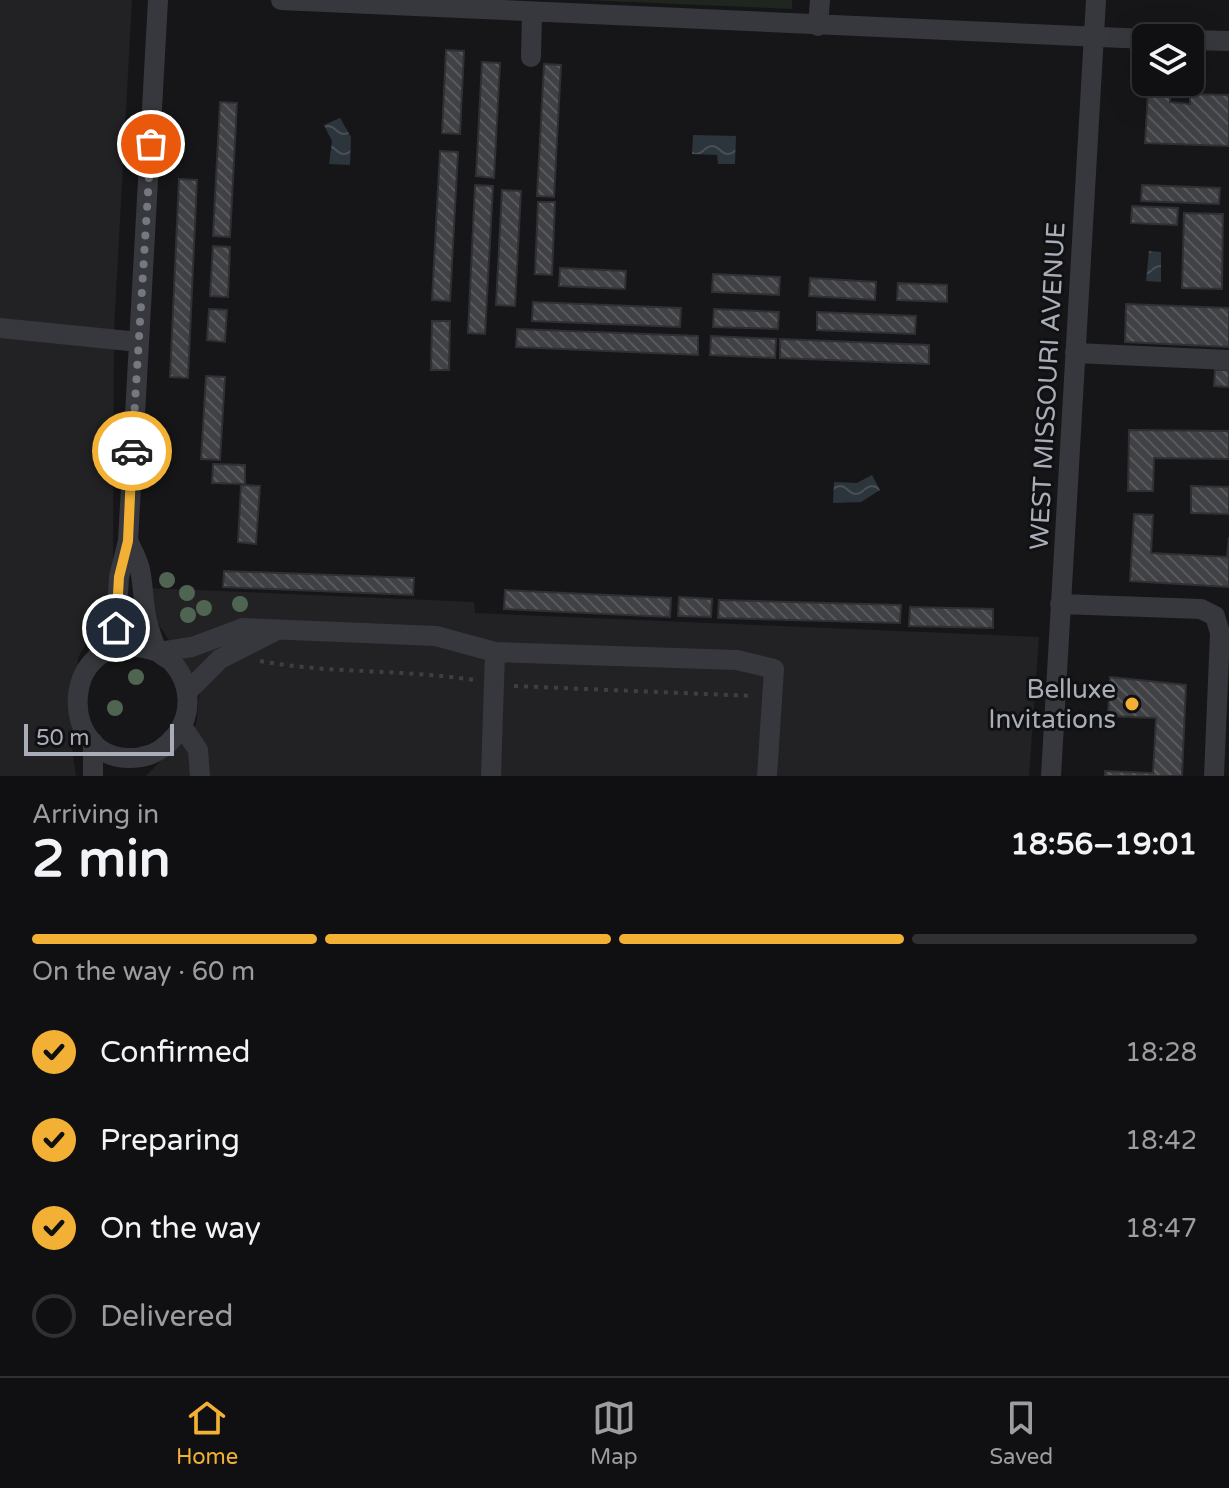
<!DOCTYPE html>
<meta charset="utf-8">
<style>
body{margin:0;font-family:"Varela Round",sans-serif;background:#1e1e20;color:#f1f3f6;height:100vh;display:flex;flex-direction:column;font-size:30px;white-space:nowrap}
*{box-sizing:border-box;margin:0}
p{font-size:26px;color:#9c9d9f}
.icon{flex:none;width:44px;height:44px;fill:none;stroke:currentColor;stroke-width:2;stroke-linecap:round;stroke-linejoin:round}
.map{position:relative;height:776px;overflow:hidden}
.drawer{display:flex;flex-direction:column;background:#101012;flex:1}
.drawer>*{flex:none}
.controls{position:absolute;left:1132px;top:24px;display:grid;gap:16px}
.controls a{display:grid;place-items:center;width:72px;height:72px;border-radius:12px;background:#101012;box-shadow:0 8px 32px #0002,0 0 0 2px #303032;font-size:40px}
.scale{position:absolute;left:24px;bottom:20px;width:150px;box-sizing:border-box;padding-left:8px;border:4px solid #a8adb8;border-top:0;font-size:22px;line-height:28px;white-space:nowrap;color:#a8adb8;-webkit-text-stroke:6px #111113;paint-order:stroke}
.pin{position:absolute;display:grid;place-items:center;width:68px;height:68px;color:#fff;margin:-34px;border:4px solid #fff;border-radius:50%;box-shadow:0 2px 8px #0007}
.courier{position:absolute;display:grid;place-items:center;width:80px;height:80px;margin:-40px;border:6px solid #f2b134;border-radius:50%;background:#fff;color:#222;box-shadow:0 2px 10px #0007}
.overview em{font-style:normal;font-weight:700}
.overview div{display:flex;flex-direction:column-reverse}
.overview{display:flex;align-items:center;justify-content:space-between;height:136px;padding:0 32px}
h1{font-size:52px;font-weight:700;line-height:60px}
.bar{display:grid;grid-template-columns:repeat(4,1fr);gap:12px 8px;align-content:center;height:96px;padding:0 32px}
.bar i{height:10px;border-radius:6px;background:#303032}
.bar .on{background:#f2b134}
.bar p{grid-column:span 4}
ol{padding:0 32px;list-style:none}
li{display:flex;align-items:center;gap:24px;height:88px}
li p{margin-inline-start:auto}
li .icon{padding:8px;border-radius:50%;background:#f2b134;color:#111;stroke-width:4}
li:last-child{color:#9c9d9f}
li i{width:44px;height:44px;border:4px solid #303032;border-radius:50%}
.tabs{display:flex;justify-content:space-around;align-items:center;height:112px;border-top:2px solid #303032;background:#101012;font-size:22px;color:#9c9d9f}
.tabs a{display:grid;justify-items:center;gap:4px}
.tabs .on{color:#f2b134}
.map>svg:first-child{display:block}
</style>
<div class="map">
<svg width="1229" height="776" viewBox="0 0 1229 776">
<defs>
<pattern id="water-waves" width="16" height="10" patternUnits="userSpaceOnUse" patternTransform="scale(2)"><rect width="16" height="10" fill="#2c353c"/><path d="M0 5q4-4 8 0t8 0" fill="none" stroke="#485056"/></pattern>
<pattern id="building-back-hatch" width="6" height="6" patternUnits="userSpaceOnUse" patternTransform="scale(2)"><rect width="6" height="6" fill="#404145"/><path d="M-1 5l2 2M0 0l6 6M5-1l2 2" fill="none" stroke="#595a5e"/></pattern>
</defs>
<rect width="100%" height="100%" fill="#161618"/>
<path fill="#222225" d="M0,0H132L114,330L113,596L78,658L72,748L76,776H0Z
M149,588L474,602L475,613L1039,637L1029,776H146L196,725L200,688L157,622Z"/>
<path fill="#1e261f" d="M585,0H792V9Z"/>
<path fill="url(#water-waves)" d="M340,118L351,137L350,165L329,164L332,141L324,125Z
M693,135L736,136L735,164H718L717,155L692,154Z
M1149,251L1161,252V282L1146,281Z
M872,475L880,490L861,502L833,503L834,482L857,483Z"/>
<path fill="url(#building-back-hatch)" stroke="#303034" stroke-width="2" d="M446,50L464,51L460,134L442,133Z
M482,62L500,63L494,178L476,176Z
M544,64L561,65L554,197L537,196Z
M1148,93L1170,94V102L1190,104V94L1229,95V146L1145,143Z
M220,102L237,103L230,237L213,236Z
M440,151L458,152L450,301L432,300Z
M179,179L197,180L188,378L170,377Z
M475,185L493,186L485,334L468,333Z
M1142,185L1220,188L1219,204L1141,201Z
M502,190L521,191L515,306L496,305Z
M538,202H555L552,275L535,274Z
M1132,206L1178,208L1177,225L1131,223Z
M1184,213L1223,214L1222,289L1182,288Z
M213,246L230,247L228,297L210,296Z
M560,268L626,271L625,289L559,286Z
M713,274L780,277L779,295L712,292Z
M810,278L876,282L875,300L809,296Z
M898,283L947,285V302L897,300Z
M533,302L681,308L680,327L532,321Z
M1126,304L1229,308V347L1125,342Z
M209,309L227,310L225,342L207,340Z
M714,309L779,312L778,329L713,327Z
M817,312L916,316L915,334L817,330Z
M432,321H450L449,370H431Z
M517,329L698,336V355L516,347Z
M711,336L776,339L775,358L710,355Z
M780,339L929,345V364L780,358Z
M1215,370H1229V387L1214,386Z
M206,376L225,377L220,460L201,459Z
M1129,430L1229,431V459L1154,458L1153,491H1128Z
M213,464L245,465V484L212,483Z
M241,485L260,486L256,544L238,542Z
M1191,486L1229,487V514L1191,513Z
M1134,514L1153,515L1151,553L1227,557L1229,537V587L1130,581Z
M224,571L414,578L413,595L223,587Z
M505,590L671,598L670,617L504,609Z
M679,597L712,599L711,617L678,616Z
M719,600L901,605L900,623L718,618Z
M910,607L993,609V628L909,626Z
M1110,677L1186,685L1182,776H1105V771L1153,773L1156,718L1108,716Z"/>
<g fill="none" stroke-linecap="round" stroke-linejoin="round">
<path stroke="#3d3f44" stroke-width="4" stroke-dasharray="4 6" stroke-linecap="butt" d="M260,661C331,674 403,669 474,680
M514,686L753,696"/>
<path stroke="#37383d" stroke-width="20" d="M281,0L1146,39
M818,26L820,0
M1190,40L1229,41
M531,57L532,13
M0,328L139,342
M1075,353L1229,360
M128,541C133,551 140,563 141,575C144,593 143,610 149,628C151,635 154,645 158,651C161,656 168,658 172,662C191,683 193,713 176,735C167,746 156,755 141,757C52,772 56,616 158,652
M1060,604L1201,609L1215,616L1220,633L1214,776
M159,652L192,647L243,628L436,636L495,652L737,660L774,669L767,776
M96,658L116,628L119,577L128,541L158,0
M187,692L220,659L275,631
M182,726L198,750L200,776
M93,742V776
M491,776L495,652
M1051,776L1096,0"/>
</g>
<g fill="#506452">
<circle cx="167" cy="580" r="8"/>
<circle cx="187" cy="593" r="8"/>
<circle cx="240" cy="604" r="8"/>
<circle cx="204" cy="608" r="8"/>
<circle cx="188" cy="615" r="8"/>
<circle cx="136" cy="677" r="8"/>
<circle cx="115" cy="708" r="8"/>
</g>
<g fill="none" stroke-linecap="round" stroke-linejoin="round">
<path stroke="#757880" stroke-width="8" stroke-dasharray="0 14.4" d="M132,451L151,144"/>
<path stroke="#f2b134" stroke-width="10" d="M116,628L119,577L128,541L132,451"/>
</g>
<circle fill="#f2b134" stroke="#111113" stroke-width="3" cx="1132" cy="704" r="8"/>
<g text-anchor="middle" stroke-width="6" stroke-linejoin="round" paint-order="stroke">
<g font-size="26" fill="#a8adb8" stroke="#111113">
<text transform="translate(1047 386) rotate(-87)" y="9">WEST MISSOURI AVENUE</text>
</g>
<g font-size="26" fill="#a8adb8" stroke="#111113" text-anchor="end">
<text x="1116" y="698">Belluxe<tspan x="1116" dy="30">Invitations</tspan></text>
</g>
</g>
</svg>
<div class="controls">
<a><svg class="icon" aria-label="layers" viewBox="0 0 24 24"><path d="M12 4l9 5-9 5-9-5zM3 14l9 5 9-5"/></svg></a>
</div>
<div class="scale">50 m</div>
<div class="pin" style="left:151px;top:144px;background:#ea580c"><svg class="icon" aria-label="bag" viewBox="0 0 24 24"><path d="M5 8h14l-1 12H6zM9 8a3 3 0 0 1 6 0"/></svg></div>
<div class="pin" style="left:116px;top:628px;background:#1f2937"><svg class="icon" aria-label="home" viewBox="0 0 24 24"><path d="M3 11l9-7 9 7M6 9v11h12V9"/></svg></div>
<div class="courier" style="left:132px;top:451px"><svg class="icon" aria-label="car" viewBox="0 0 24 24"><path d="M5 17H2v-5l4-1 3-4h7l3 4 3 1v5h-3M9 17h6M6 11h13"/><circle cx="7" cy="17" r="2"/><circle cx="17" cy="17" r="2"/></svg></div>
</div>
<section class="drawer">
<div class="overview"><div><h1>2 min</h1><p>Arriving in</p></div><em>18:56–19:01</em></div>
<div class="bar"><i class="on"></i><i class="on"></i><i class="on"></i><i></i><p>On the way · 60 m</p></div>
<ol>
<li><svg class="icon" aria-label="check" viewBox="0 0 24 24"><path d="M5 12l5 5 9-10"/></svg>Confirmed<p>18:28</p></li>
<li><svg class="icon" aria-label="check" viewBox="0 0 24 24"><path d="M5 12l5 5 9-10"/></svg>Preparing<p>18:42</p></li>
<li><svg class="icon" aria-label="check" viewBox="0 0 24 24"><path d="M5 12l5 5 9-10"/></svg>On the way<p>18:47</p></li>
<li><i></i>Delivered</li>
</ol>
</section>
<nav class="tabs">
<a class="on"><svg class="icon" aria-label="home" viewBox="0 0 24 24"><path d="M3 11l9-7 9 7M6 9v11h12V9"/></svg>Home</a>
<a><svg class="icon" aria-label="map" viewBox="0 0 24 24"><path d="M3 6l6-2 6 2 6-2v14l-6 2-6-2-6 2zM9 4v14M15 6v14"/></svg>Map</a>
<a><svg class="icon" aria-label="saved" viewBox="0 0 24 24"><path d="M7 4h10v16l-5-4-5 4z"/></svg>Saved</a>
</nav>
